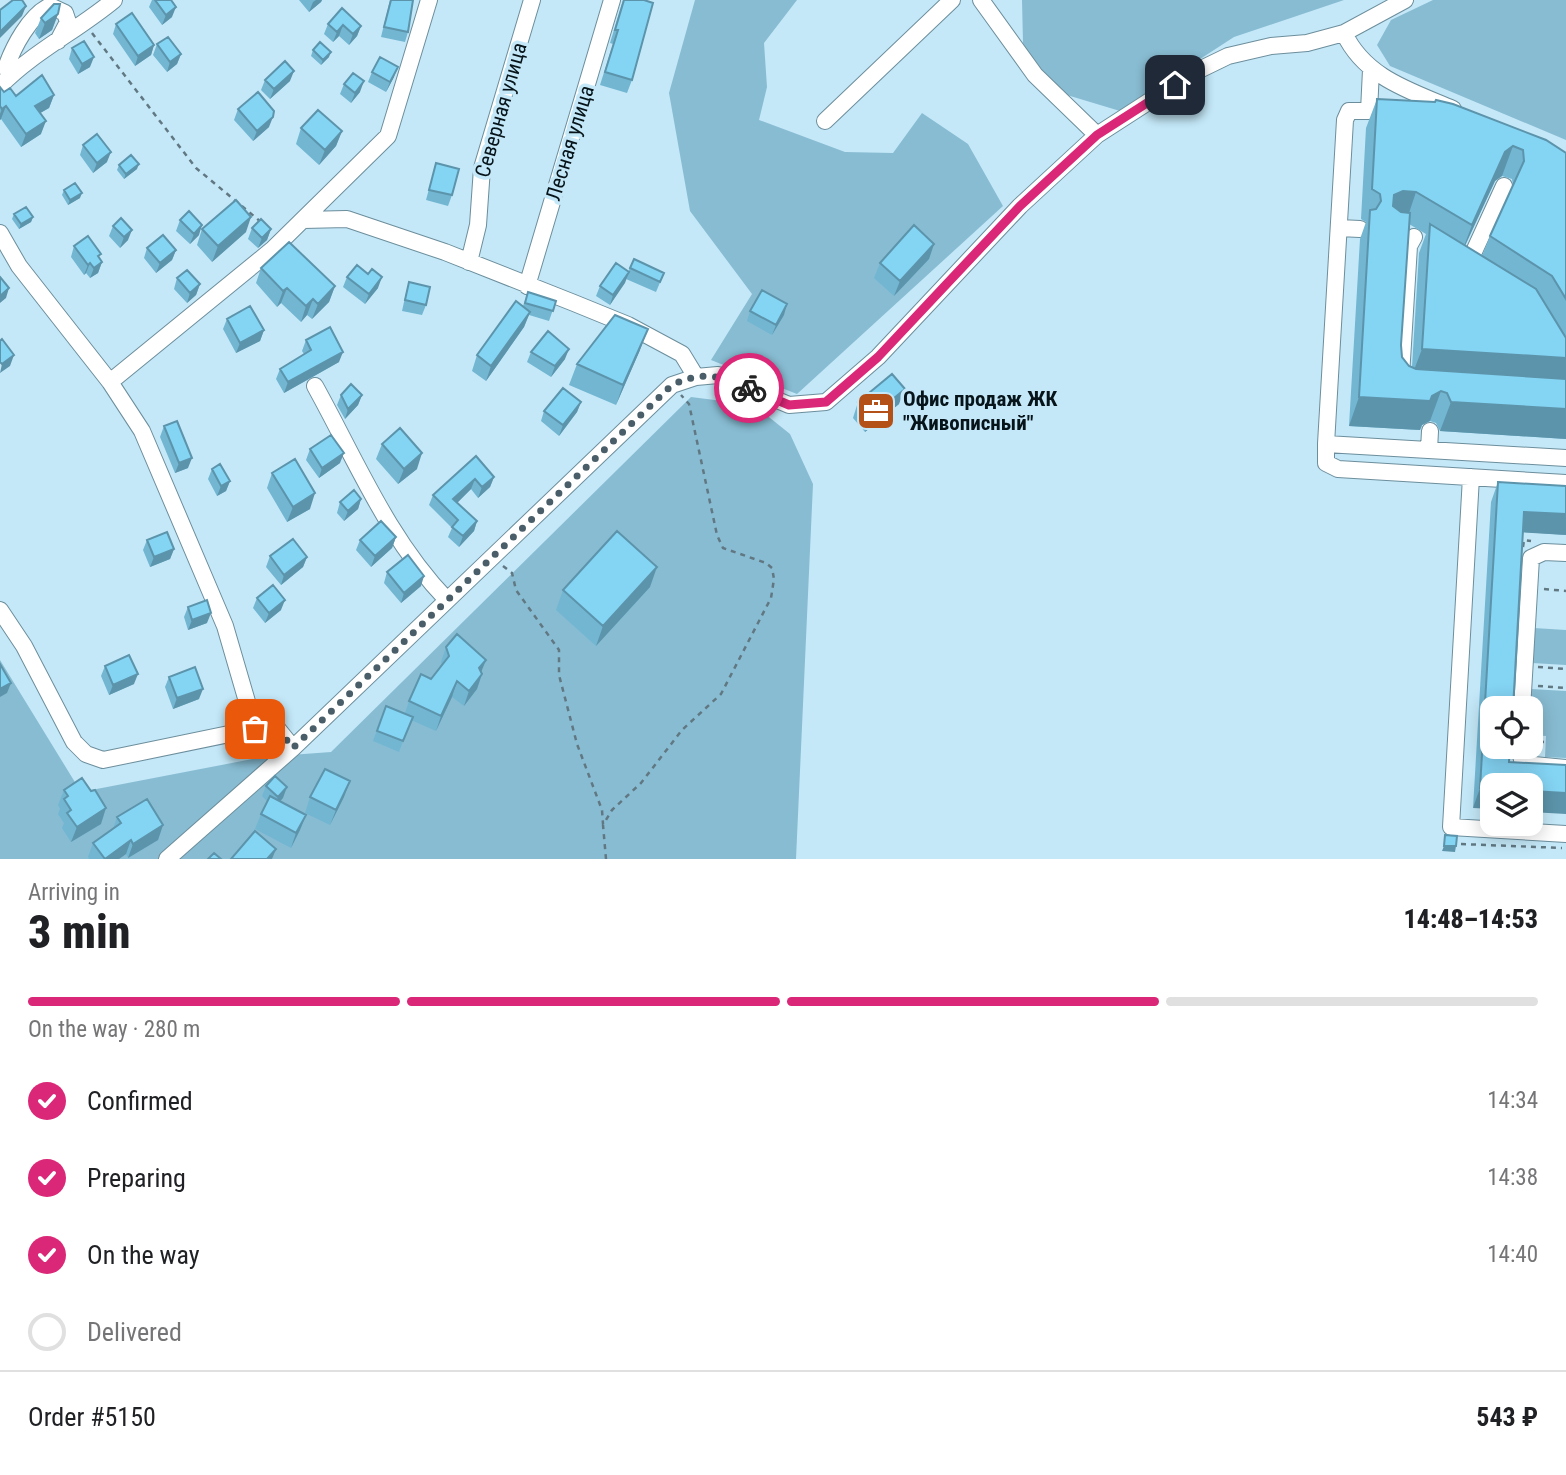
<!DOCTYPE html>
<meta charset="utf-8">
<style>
body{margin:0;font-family:"Roboto Condensed",sans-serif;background:#f2f2f2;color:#202124;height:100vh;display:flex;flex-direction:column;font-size:26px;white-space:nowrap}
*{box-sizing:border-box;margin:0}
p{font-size:23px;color:#757577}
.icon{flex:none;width:38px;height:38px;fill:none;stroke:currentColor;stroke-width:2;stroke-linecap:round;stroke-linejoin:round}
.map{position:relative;height:859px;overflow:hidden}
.sheet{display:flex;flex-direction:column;background:#fff;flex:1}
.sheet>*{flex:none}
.controls{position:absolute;left:1480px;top:696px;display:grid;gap:14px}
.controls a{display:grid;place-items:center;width:63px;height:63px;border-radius:14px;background:#fff;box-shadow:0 4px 18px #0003;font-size:35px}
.pin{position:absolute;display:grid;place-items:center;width:60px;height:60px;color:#fff;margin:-30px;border-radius:14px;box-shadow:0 4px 10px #0006}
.courier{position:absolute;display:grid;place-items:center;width:70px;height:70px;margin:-35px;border:5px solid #db2777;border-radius:50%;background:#fff;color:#222;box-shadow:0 2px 9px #0007}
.headline em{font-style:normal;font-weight:800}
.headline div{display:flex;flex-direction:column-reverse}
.headline{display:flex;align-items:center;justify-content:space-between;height:119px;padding:0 28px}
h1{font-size:46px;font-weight:800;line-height:52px}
.bar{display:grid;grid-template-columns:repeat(4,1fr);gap:10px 7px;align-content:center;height:84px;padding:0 28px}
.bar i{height:9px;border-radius:5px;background:#e0e0e0}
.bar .selected{background:#db2777}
.bar p{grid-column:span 4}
.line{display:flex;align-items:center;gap:18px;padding:0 28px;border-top:2px solid #e0e0e0}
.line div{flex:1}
ol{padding:0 28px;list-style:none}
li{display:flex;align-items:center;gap:21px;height:77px}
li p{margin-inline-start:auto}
li .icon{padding:7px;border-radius:50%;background:#db2777;color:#fff;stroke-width:4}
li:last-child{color:#757577}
li i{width:38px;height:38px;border:4px solid #e0e0e0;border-radius:50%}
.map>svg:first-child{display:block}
</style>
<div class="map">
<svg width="1566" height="859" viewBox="0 0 1566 859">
<rect width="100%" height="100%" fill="#c4e8f8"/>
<path fill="#88bcd2" d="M695,0H797L764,43L767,87L759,120L845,152L893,153L922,113L968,144L1003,206L797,394L711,360L752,294L690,211L669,93Z
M1022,0H1344L1234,37L1120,111L1047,89L1023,43Z
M1433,0H1566V140L1390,66L1377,45L1391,20Z
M691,397L754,405L790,434L813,484L796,859H0V660L81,792L263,757L331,752Z
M1534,628L1566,630V665L1532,663Z
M1531,689L1566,691V758L1545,757L1546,736L1531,735Z"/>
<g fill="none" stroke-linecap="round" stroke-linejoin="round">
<defs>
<path id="minor" d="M981,0L1035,75L1097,135
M1344,33C1365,78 1411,91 1453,109
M1371,70L1369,111H1349L1345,120L1326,444L1566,458
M11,73L6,68C13,47 30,15 50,6L65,13L68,22L58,41
M0,86C33,52 78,30 114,0
M825,121L952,0
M303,220L347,219L445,252L574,303L628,325L682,354L696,377
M1339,228L1360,229
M0,233L19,266L110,382L142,431L225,626L255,729
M469,262L478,225L482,168L532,0
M1466,269L1504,186
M527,286L612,0
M1401,376L1409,246L1414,237
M110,382L273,249L388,136L429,0
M315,386C356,460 388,539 447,600
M1326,444V463L1338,469L1566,483
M1429,450L1430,431
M1471,477L1451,827L1566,834
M0,610L24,646L74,742L86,754L103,760L263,727L277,728L293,748
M1522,709L1531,558L1544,552L1566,553
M1519,747L1523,764L1566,768
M167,859L293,748L672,385L696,377L718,375L789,405L826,402L878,357L1020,206L1097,135L1193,73L1228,56L1271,46L1307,43L1344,33L1405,0"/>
</defs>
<use href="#minor" stroke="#6c8e9c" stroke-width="18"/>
<path stroke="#617883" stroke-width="2.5" stroke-dasharray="5 5" stroke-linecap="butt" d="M92,33L196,168L261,222
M1523,547L1524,540L1531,541
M503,566L512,573L516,590L559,650V675L577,744L602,810L603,824
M1544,589L1566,591
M1538,667L1566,669
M1538,686L1566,688
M1531,741L1544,742
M1461,844L1562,848
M606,859L603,825L612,810L641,783L682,730L721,694L771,598L774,579L772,568L766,563L723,548L717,535L689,404L681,395"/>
<use href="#minor" stroke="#fff" stroke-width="16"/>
</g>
<path fill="#72b6d2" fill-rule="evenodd" d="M152,0H171L172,17L162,25L149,7Z
M299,0H322L321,2L309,12Z
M390,0H413L408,32L405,42L381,37Z
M623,0L632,80L627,93L600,85L613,44L610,43Z
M58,14L52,30L39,39L35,33L41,18Z
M116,24L154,45L151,55L135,66L113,34Z
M328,24L361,26L357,36L349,45L339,36L333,42L324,34Z
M157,44L181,54L177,64L167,72L153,55Z
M72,48L90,67L78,74L69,59Z
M313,50L329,57L321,65L311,56Z
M372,72L394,77L386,92L368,82Z
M265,80L290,81L270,99L261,90Z
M344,84L360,92L351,103L340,94Z
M0,87L4,92L16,96L54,95L49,108L40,113L41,134L21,147L1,119L0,120Z
M1377,99L1435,102L1436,100L1566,153V439L1440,431L1436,423L1430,421L1422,425L1420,430L1349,426L1360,239L1366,222L1361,219L1366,128ZM1502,176L1512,179L1513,186L1490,236L1482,256L1465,246L1495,181ZM1409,224L1426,234L1419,253L1412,367L1409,366L1402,357L1401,345Z
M238,109L269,127L253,141L234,120Z
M301,128L342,131L336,146L319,165L296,144Z
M83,145L107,162L93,173L80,155Z
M436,163L452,195L448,206L426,200Z
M119,165L137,169L124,179L117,170Z
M64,190L80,198L68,205L62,195Z
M14,214L33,217L31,222L19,229L12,219Z
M180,220L199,235L190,244L176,231Z
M113,226L128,240L120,248L109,236Z
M252,228L271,229L267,240L258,248L248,239Z
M202,229L246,232L212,262L197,245Z
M934,244L929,259L894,296L874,278L880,263Z
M74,246L99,258L102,262L98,273L90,278L86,273L84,275L71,257Z
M147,248L176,250L172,260L156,273L144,258Z
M634,259L664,273L656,292L626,279L610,305L596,296L600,286L628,272Z
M261,268L335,286L329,302L312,319L307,315L301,322L281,303L277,307L256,283Z
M368,274L378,288L365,304L343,287L347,277Z
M177,278L200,284L196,295L187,303L174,289Z
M409,282L426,305L422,315L402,311L406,293Z
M528,292L556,301L549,321L529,315L524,327L486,381L472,371L477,355L523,306Z
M750,311L784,315L772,335L747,321Z
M227,319L264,330L260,341L236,353L223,329Z
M306,340L339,362L284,393L276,379L280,369L304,354L302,351Z
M640,350L616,405L569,385L577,364Z
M531,352L565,359L551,377L527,362Z
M341,395H362L358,405L345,419L337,405Z
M581,402L577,412L559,436L541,421L544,411Z
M858,402L899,404L865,432L853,418Z
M164,426L188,468L175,473L160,437Z
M382,444L417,469L398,484L376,459Z
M310,449L340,463L319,478L306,460Z
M476,456L494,477L490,487L478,498L471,489L457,503L477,521L474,531L459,547L448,537L452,528L429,505L433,495Z
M212,469L230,481L226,491L217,496L208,479Z
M272,473L310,509L287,522L267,488Z
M1498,482L1566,535L1523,532L1510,747L1473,808L1491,502Z
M361,499L358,509L344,521L337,513L340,502Z
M396,537L392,548L371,567L356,550L360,540Z
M147,540L174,549L170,559L150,567L143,550Z
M270,556L307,557L303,567L281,585L266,567Z
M387,572L421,586L401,603L384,583Z
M650,587L596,646L556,610L563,590Z
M257,598L281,610L265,623L253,608Z
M188,607L207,623L188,630L184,617Z
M446,647L482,674L477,689L464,706L452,697L436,731L411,720L399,752L373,741L386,706L405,713L409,701L431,679L442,665L441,662Z
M105,666L134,684L109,695L101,676Z
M169,677L199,699L173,709L165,687Z
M266,786L283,798L280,801L306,815L300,830L291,848L255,829L261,814L267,801L262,796Z
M64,790L101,824L71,842L62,828L64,823L58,814L60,809L58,805Z
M310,797H344L330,825L305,813Z
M117,817L163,825L158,840L128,858L126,854L119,859H89L88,857L93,843L113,829Z"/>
<path fill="#5c94ab" d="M316,0H322L321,2L309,12L313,2Z
M26,6L22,16L0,38V32Z
M176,7L172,17L162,25L166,15Z
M58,14L52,30L39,39L45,23Z
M343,25L339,36L333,42L337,32Z
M361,26L357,36L349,45L353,34Z
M154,45L151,55L135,66L138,56Z
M331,52L329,57L321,65L323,60Z
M181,54L177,64L167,72L170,62Z
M94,57L90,67L78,74L82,64Z
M398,67L394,77L386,92L390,82Z
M294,71L290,81L270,99L274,89Z
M364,81L360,92L351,103L355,93Z
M54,95L49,108L30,119L35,106Z
M6,106L1,119L0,120V114L2,109Z
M273,117L269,127L253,141L257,131Z
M46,121L41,134L21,147L26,134Z
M342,131L336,146L319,165L325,150Z
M1513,146L1502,176L1495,181L1461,254L1472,225L1505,152Z
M111,152L107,162L93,173L97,163Z
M139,164L137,169L124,179L126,174Z
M1403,191L1416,192L1406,222L1392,221L1394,195Z
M82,193L80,198L68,205L70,200Z
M33,217L31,222L19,229L21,224Z
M251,217L246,232L212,262L218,246Z
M202,225L199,235L190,244L194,234Z
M271,229L267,240L258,248L262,238Z
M132,230L128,240L120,248L124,237Z
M934,244L929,259L894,296L900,281Z
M176,250L172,260L156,273L160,263Z
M102,262L98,273L90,278L94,268Z
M90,263L86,273L84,275L88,265Z
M629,272L625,283L610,305L613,295Z
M382,277L378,288L365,304L369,294Z
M200,284L196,295L187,303L190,293Z
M335,286L329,302L312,319L318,304Z
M9,288L6,298L0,303V296Z
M287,288L281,303L277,307L283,291Z
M313,299L307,315L301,322L306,306Z
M787,304L784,315L772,335L776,325Z
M530,312L524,327L486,381L491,366Z
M648,329L640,350L616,405L623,385Z
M264,330L260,341L236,353L240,343Z
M569,349L565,359L551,377L555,366Z
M1422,349L1566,358V387L1411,378Z
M343,352L339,362L284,393L288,382Z
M14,355L10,366L0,373L2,364Z
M905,389L899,404L865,432L871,417Z
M1441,391L1430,421L1422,425L1420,430L1349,426L1359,397L1432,396Z
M362,395L358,405L345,419L348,409Z
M581,402L577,412L559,436L563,425Z
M1451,402L1566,409V439L1440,431Z
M344,453L340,463L319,478L322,468Z
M422,453L417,469L398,484L404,469Z
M192,458L188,468L175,473L179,463Z
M494,477L490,487L478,498L482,487Z
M475,479L471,489L450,510L453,499Z
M230,481L226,491L217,496L221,486Z
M315,493L310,509L287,522L293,507Z
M361,499L358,509L344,521L348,511Z
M1524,512L1566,514V535L1517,532Z
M477,521L474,531L459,547L463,536Z
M396,537L392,548L371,567L375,556Z
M174,549L170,559L150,567L154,557Z
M307,557L303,567L281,585L284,575Z
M657,567L650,587L596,646L603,626Z
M424,576L421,586L401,603L404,593Z
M285,600L281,610L265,623L269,613Z
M211,613L207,623L188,630L192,620Z
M486,660L480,675L479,668Z
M138,674L134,684L109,695L113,685Z
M482,674L477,689L464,706L469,691Z
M457,681L452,697L436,731L441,716Z
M11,683L7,693L0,697V689Z
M203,689L199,699L173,709L177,698Z
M350,781L344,797L330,825L336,810Z
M287,787L283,798L274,808L278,797Z
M1480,788L1493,789V809L1473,808Z
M1531,791L1566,793V814L1531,812Z
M106,808L101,824L71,842L77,827Z
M306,815L300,830L291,848L296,833Z
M163,825L158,840L128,858L133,844Z
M131,840L126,854L119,859H105Z
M1444,846H1456L1455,852L1442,851Z
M276,849L272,859H267Z"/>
<path fill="#84d4f4" stroke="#5c94ab" stroke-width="2" d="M13,0H22L26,6L0,32V10Z
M155,0H171L176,7L166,15Z
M391,0H413L408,32L384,27Z
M624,0H644L653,3L632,80L605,72L618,30H615Z
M54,4H60L58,14L45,23L41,18Z
M342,8L361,26L353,34L343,25L337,32L328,24Z
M132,13L154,45L138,56L116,24Z
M168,37L181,54L170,62L157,44Z
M84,41L94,57L82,64L72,48Z
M320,42L331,52L323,60L313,50Z
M380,57L398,67L390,82L372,72Z
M285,61L294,71L274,89L265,80Z
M353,73L364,81L355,93L344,84Z
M42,75L54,95L35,106L46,121L26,134L6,106L2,109L0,106V87L4,92L10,88L16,96Z
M258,92L274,111L273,117L257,131L238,109Z
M1377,99L1435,102L1436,100L1453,104L1546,140L1566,153V299L1552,276L1490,236L1524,161L1523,150L1513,146L1505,152L1472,225L1416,192L1403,191L1394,195L1393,206L1401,212L1410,213L1401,345L1402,357L1409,366L1416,369L1566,379V409L1451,402L1447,393L1441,391L1432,396L1430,401L1359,397L1370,210L1376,209L1381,201L1380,194L1372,189Z
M318,110L342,131L325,150L301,128Z
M97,134L111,152L97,163L83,145Z
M131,155L139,164L126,174L119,165Z
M436,163L459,169L452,195L429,190Z
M75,183L82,193L70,200L64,190Z
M236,200L251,217L218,246L202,229Z
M26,207L33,217L21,224L14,214Z
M189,211L202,225L194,234L180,220Z
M121,218L132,230L124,237L113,226Z
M261,219L271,229L262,238L252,228Z
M1430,224L1536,289L1566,338V358L1422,349Z
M914,225L934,244L900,281L880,263Z
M163,235L176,250L160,263L147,248Z
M88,236L101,254L98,256L102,262L94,268L90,263L88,265L74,246Z
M289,242L335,286L318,304L313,299L306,306L287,288L283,291L261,268Z
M634,259L664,273L660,282L630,268Z
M616,263L629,272L613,295L600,286Z
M357,265L368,274L372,269L382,277L369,294L347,277Z
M187,270L200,284L190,293L177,278Z
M0,277L9,288L0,296Z
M409,282L430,287L426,305L405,300Z
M762,290L787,304L776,325L750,311Z
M528,292L556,301L553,311L525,303Z
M516,301L530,312L491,366L477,355Z
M250,306L264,330L240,343L227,319Z
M615,315L648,329L623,385L577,364Z
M330,327L343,352L288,382L280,369L311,350L306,340Z
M548,331L569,349L555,366L531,352Z
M2,339L14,355L2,364L0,362V341Z
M892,374L905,389L871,417L858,402Z
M351,384L362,395L348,409L341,395Z
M563,388L581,402L563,425L544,411Z
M177,421L192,458L179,463L164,426Z
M400,428L422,453L404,469L382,444Z
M331,435L344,453L322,468L310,449Z
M476,456L494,477L482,487L475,479L453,499L477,521L463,536L452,527L458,520L433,495Z
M295,459L315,493L293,507L272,473Z
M220,464L230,481L221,486L212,469Z
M1498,482L1566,486V514L1524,512L1513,709H1493V747H1510L1509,762L1566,765V793L1531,791V786H1493V789L1480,788Z
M354,490L361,499L348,511L340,502Z
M381,521L396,537L375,556L360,540Z
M617,531L657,567L603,626L563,590Z
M167,532L174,549L154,557L147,540Z
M293,539L307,557L284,575L270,556Z
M408,555L424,576L404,593L387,572Z
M273,585L285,600L269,613L257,598Z
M207,600L211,613L192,620L188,607Z
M457,634L486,660L479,668L482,674L469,691L457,681L441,716L409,701L421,674L431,679L449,656L446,647Z
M129,655L138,674L113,685L105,666Z
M0,664L11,683L0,689Z
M195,667L203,689L177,698L169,677Z
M386,706L413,717L403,741L377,731Z
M325,769L350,781L336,810L310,797Z
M275,776L287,787L278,797L266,786Z
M82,778L91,791L95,790L106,808L77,827L67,813L71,810L64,799L68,796L64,790Z
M270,796L306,815L296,833L261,814Z
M147,799L163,825L133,844L131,840L105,859L93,843L121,823L117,817Z
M255,831L276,849L267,859H231Z
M1445,835L1457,836L1456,846H1444Z
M214,853L221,859H208Z"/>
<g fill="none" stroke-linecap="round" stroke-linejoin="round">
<path stroke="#495e68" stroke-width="7" stroke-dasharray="0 12.6" d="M255,729L277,728L293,748L672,385C703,371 718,375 749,388"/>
<path stroke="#db2777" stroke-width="9" d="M749,388L789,405L826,402L878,357L1020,206L1097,135L1175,85"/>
</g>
<defs>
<symbol id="office-square" viewBox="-11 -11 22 22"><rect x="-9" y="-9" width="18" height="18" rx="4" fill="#b45119" stroke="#c4e8f8"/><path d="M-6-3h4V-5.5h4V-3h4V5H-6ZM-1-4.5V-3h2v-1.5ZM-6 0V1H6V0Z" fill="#fff"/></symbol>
</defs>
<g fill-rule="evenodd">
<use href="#office-square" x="854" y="389" width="44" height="44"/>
</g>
<g text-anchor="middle" stroke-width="7" stroke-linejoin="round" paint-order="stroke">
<g font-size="21" fill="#07141a" stroke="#c4e8f8">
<text transform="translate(501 110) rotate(-74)" y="7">Северная улица</text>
<text transform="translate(570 143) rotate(-73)" y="7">Лесная улица</text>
</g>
<g font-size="21" font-weight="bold" fill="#07141a" stroke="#c4e8f8" text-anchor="start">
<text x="903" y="406">Офис продаж ЖК<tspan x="903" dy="24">"Живописный"</tspan></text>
</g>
</g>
</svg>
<div class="controls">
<a><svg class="icon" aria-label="locate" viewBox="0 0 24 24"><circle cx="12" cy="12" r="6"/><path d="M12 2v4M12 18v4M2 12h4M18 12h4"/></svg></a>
<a><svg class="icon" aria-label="layers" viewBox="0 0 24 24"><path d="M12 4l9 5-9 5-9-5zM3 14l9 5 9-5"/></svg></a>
</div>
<div class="pin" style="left:255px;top:729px;background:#ea580c"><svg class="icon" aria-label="bag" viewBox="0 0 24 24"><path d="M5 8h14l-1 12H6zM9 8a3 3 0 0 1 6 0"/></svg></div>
<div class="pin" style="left:1175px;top:85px;background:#1f2937"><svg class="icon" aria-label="home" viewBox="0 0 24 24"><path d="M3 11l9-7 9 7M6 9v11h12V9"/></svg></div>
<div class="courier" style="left:749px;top:388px"><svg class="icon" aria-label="bike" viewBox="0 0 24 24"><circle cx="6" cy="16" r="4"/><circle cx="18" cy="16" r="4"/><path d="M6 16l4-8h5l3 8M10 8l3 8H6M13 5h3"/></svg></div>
</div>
<section class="sheet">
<div class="headline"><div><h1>3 min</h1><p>Arriving in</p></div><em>14:48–14:53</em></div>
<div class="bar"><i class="selected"></i><i class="selected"></i><i class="selected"></i><i></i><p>On the way · 280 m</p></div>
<ol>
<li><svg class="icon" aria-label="check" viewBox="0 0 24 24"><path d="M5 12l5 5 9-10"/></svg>Confirmed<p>14:34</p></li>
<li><svg class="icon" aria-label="check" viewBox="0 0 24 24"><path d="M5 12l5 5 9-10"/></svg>Preparing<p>14:38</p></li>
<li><svg class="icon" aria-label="check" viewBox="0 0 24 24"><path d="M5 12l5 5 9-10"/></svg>On the way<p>14:40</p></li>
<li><i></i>Delivered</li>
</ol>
<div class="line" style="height:91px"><div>Order #5150</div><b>543 ₽</b></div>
</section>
